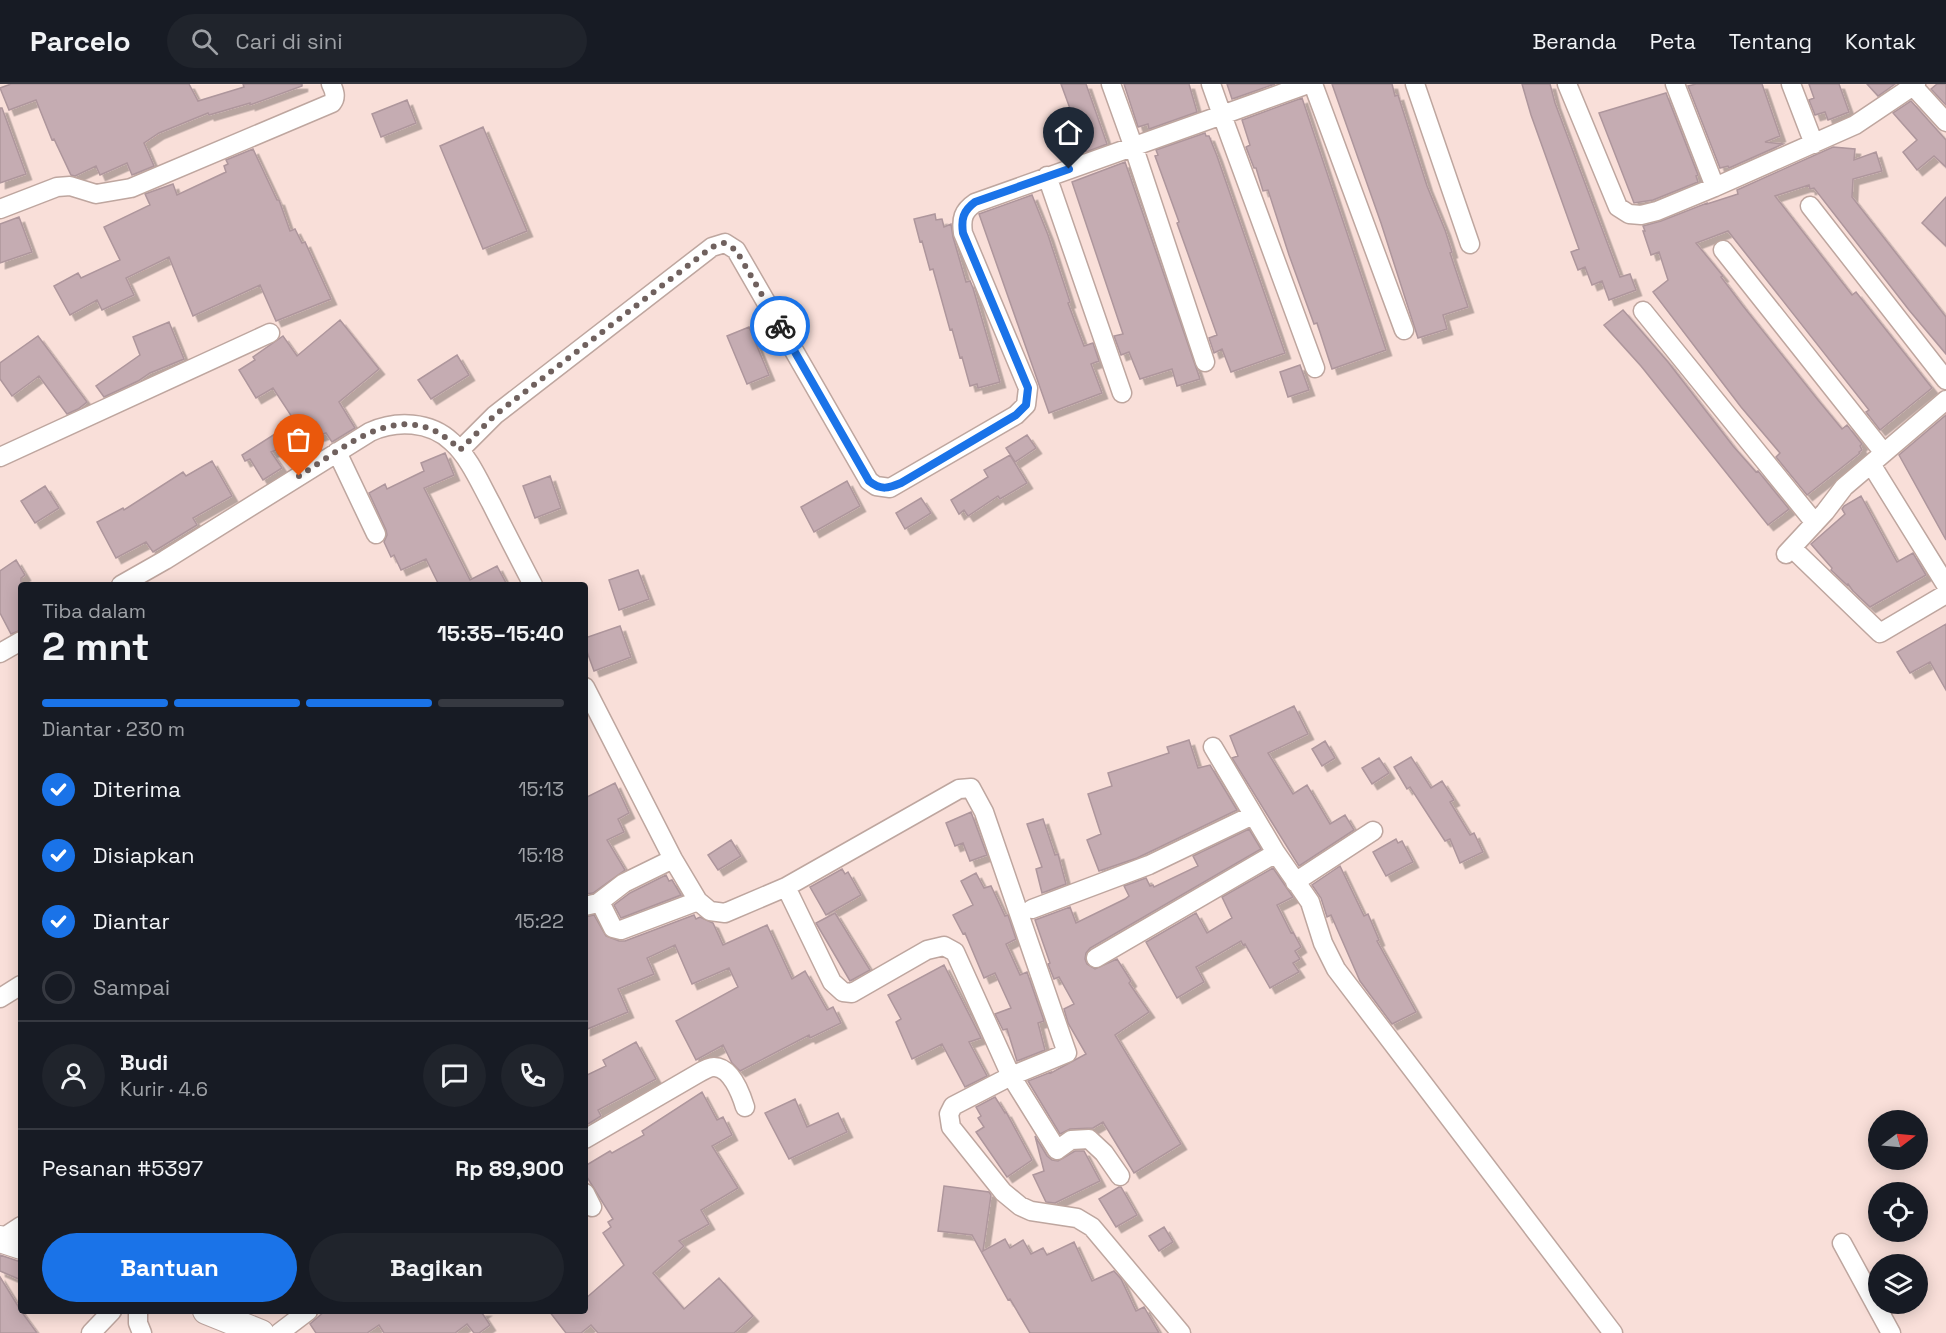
<!DOCTYPE html>
<html lang="id">
<meta charset="utf-8">
<style>
body{margin:0;font-family:"Space Grotesk",sans-serif;background:#20242c;color:#f1f3f6;height:100vh;display:flex;flex-direction:column;font-size:22px;white-space:nowrap}
*{box-sizing:border-box;margin:0}
p{font-size:20px;color:#9ea1a6}
.icon{flex:none;width:33px;height:33px;fill:none;stroke:currentColor;stroke-width:2;stroke-linecap:round;stroke-linejoin:round}
.map{position:relative;flex:1;overflow:hidden}
.details{position:absolute;left:18px;top:498px;width:570px;height:732px;display:flex;flex-direction:column;background:#171b24;border-radius:6px;box-shadow:0 3px 15px #0003}
.details>*{flex:none}
.needle{width:39px;rotate:74deg}
.tools{position:absolute;left:1868px;top:1026px;display:grid;gap:12px}
.tools a{display:grid;place-items:center;width:60px;height:60px;border-radius:50%;background:#171b24;box-shadow:0 3px 15px #0003;font-size:30px}
.pin{position:absolute;display:grid;place-items:center;width:51px;height:51px;color:#fff;margin:-62px -26px;border-radius:50% 50% 50% 0;rotate:-45deg;box-shadow:0 0 6px #0007}
.pin .icon{rotate:45deg}
.courier{position:absolute;display:grid;place-items:center;width:60px;height:60px;margin:-30px;border:4px solid #1a73e8;border-radius:50%;background:#fff;color:#222;box-shadow:0 2px 8px #0007}
.summary em{font-style:normal;font-weight:600}
.summary div{display:flex;flex-direction:column-reverse}
.summary{display:flex;align-items:center;justify-content:space-between;height:102px;padding:0 24px}
h1{font-size:39px;font-weight:600;line-height:45px}
.bar{display:grid;grid-template-columns:repeat(4,1fr);gap:9px 6px;align-content:center;height:72px;padding:0 24px}
.bar i{height:8px;border-radius:4px;background:#363941}
.bar .on{background:#1a73e8}
.bar p{grid-column:span 4}
.line{display:flex;align-items:center;gap:15px;padding:0 24px;border-top:2px solid #363941}
.line div{flex:1}
.round{display:grid;place-items:center;flex:none;width:63px;height:63px;border-radius:32px;background:#20242c}
ol{padding:0 24px;list-style:none}
li{display:flex;align-items:center;gap:18px;height:66px}
li p{margin-inline-start:auto}
li .icon{padding:6px;border-radius:50%;background:#1a73e8;color:#fff;stroke-width:4}
li:last-child{color:#9ea1a6}
li i{width:33px;height:33px;border:3px solid #363941;border-radius:50%}
.action{display:flex;gap:12px;margin-top:auto;padding:12px 24px}
.action a{flex:1;height:69px;border-radius:36px;background:#1a73e8;color:#fff;font-size:24px;font-weight:600;line-height:69px;text-align:center}
.action a+a{background:#20242c;color:#f1f3f6}
header{display:flex;align-items:center;gap:36px;box-sizing:border-box;height:84px;padding:0 30px;background:#171b24;border-bottom:2px solid #363941}
header strong{font-size:28px}
nav{display:flex;gap:33px;margin-inline-start:auto;font-size:21px}
.search{width:420px;height:54px;background:#20242c;display:flex;align-items:center;gap:15px;box-sizing:border-box;padding:0 21px;border-radius:33px;color:#9ea1a6;font-size:22px}
.map>svg:first-child{display:block}
</style>
<header>
<strong>Parcelo</strong>
<div class="search"><svg class="icon" aria-label="search" viewBox="0 0 24 24"><circle cx="10" cy="10" r="6"/><path d="M15 15l6 6"/></svg>Cari di sini</div>
<nav><a>Beranda</a><a>Peta</a><a>Tentang</a><a>Kontak</a></nav>
</header>
<div class="map">
<svg width="1946" height="1249" viewBox="0 0 1946 1249">
<defs>
<filter id="shadow"><feDropShadow dx="5.5" dy="5.5" stdDeviation="0" flood-color="#0004"/></filter>
</defs>
<rect width="100%" height="100%" fill="#f9dfd9"/>
<path fill="#c5acb2" stroke="#ae969c" stroke-width="1.5" filter="url(#shadow)" d="M11,0H189L198,17L244,3L243,0H302V2L250,21V19L209,31L208,29L159,49L144,59L154,82L132,91L127,79L100,91L96,82L75,92L71,91L54,55L52,56L36,16L9,26L0,4Z
M1061,0H1086L1107,60L1086,68Z
M1124,0H1189L1197,28L1149,45L1148,40L1138,43Z
M1227,0H1275L1232,15Z
M1332,0H1392L1395,12L1398,11L1427,102L1445,146L1452,168L1450,169L1468,223L1443,231L1447,245L1418,254L1381,139Z
M1522,0H1550L1555,19L1620,193L1630,190L1636,206L1609,216L1602,197L1592,201L1585,183L1578,186L1571,168L1579,165L1531,31Z
M1696,0H1762L1780,52L1765,58L1783,60L1729,84L1728,82L1720,84L1688,2Z
M1809,0H1839L1849,28L1828,36L1825,28L1815,31L1809,16L1814,14Z
M1867,0H1895L1878,12Z
M1937,0H1946V21L1931,5Z
M1666,9L1698,91L1696,92L1698,98L1653,116L1634,119L1599,29Z
M1302,14L1386,266L1332,285L1317,239L1314,240L1289,171L1268,106L1263,107L1256,84H1254L1246,63L1250,61L1242,36Z
M407,16L416,39L381,53L372,30Z
M1911,17L1946,56V83L1934,72L1917,86L1903,68L1917,56L1893,29Z
M0,24H2L26,90L0,99Z
M483,43L527,147L483,165L440,62Z
M1205,49L1206,52H1209L1217,72L1285,269L1231,288L1222,265L1214,269L1209,254L1217,251L1177,139L1179,138L1155,72L1158,71L1156,66Z
M1833,63L1855,65L1854,76L1876,68L1882,87L1853,95L1852,113L1946,233V270L1909,226L1814,104L1810,105L1809,101L1775,112L1852,211L1856,208L1932,304L1880,346L1866,328L1869,326L1728,147L1696,159L1723,192L1721,193L1743,222L1818,316L1842,345L1847,341L1862,360L1860,362L1862,366L1859,368L1860,369L1807,411L1776,373L1780,369L1741,323L1653,208L1668,196L1659,168L1651,171L1643,147H1645L1643,142L1661,137L1707,119V120L1738,110L1737,106Z
M253,65L277,116H279L290,147L295,145L302,159L305,158L331,215L276,237L260,201L193,232L169,173L126,194L134,211L102,226L97,216L70,231L54,202L78,189L81,194L120,176L104,143L150,121L145,110L173,100L177,111L226,88L224,82L228,80L226,76Z
M1125,78L1200,295L1177,302L1172,285L1140,295L1129,268L1121,271L1114,252L1123,250L1072,98Z
M1032,111L1048,151L1070,218L1068,219L1084,262L1093,259L1099,277L1091,280L1102,309L1049,329L979,130Z
M1946,113V162L1922,139Z
M935,130L936,136L942,135L944,143L951,140L953,153L966,198L970,197L973,204L1000,298L978,304L977,300L970,302L962,273L960,274L952,245L950,246L933,185L930,186L922,157L920,158L914,135Z
M19,133L32,168L0,179V140Z
M1623,226L1668,278L1733,362L1756,388L1758,387L1789,425L1768,441L1641,282L1604,241Z
M340,236L379,285L339,318L355,344L332,358L326,349L271,368L282,384L263,396L250,375L245,377L242,371L275,350L298,342L273,304L256,314L239,286L255,276L253,273L283,252L297,272Z
M169,238L184,275L150,289L138,297L104,313L96,302L140,271L133,253Z
M749,243L769,291L747,300L727,252Z
M38,252L87,318L78,325L67,330L39,292L12,312L0,295V279Z
M457,271L469,291L431,315L418,296Z
M1300,281L1309,306L1288,313L1280,288Z
M1946,331V456L1899,371Z
M1027,351L1036,364L1015,378L1006,364Z
M445,369L454,391L424,404L470,496L497,482L507,501H439L426,475L401,486L394,471L391,473L384,458L387,451L386,446L369,409L385,400L387,405L424,387L421,379Z
M1010,371L1027,399L1000,415L998,412L968,432L964,426L959,430L951,416L988,393L984,386Z
M212,377L232,412L193,434L197,441L153,468L146,458L116,474L97,438L123,424L124,426L183,388L186,392Z
M550,392L561,424L535,434L523,402Z
M847,397L860,422L814,448L801,423Z
M45,402L59,424L35,439L21,417Z
M1861,412L1897,478L1913,469L1926,491L1870,523L1853,507L1848,500L1847,501L1831,486L1832,484L1811,460L1845,430L1842,425L1844,422Z
M921,414L931,429L905,445L896,429Z
M16,476L25,491L21,494V546L11,550L0,529V487Z
M638,486L649,515L619,526L609,496Z
M1946,540V606L1930,578L1910,589L1897,568Z
M620,542L631,573L594,587L585,562V554Z
M1294,622L1308,650L1268,669L1293,710L1307,701L1330,740L1345,731L1354,746L1299,782L1232,674L1238,672L1230,652Z
M1189,656L1198,684L1210,681L1237,726L1137,774L1099,787L1087,756L1101,750L1088,710L1112,702L1108,689L1169,669L1167,663Z
M1325,657L1335,674L1322,682L1312,665Z
M1411,673L1431,704L1442,697L1454,716L1450,718L1470,751L1474,749L1483,768L1460,779L1450,755L1445,757L1410,703L1407,705L1394,683Z
M1379,674L1389,689L1372,700L1362,684Z
M615,699L629,729L618,735L624,748L607,756L625,786L593,809L585,810V714Z
M971,728L987,771L970,777L963,759L955,762L946,739Z
M1043,735L1055,771L1058,770L1066,800L1042,809L1036,785L1042,783L1027,740Z
M1249,745L1261,765L1090,864L1086,869L1085,875L1087,880L1095,885L1117,875L1131,897L1129,899L1149,928L1115,951L1181,1060L1134,1089L1103,1038L1093,1044L1070,1045L1060,1050L1028,997L1051,988V989L1086,970L1068,939L1064,925L1074,920L1059,893L1054,895L1048,880L1050,879L1035,836L1070,823L1076,839L1125,815L1129,812L1124,802L1146,794L1150,802L1153,801L1154,803L1198,782L1193,772Z
M1396,755L1398,759L1402,757L1413,778L1386,792L1373,768Z
M731,756L741,772L718,786L708,771Z
M1340,782L1364,832L1368,830L1379,856L1377,857L1416,928L1392,940L1360,897L1331,831L1327,833L1321,814L1312,801Z
M1273,784L1293,813L1277,821L1291,849L1293,848L1301,863L1295,867L1300,875L1293,879L1299,888L1270,904L1245,860L1243,861L1241,857L1196,883L1204,898L1177,914L1146,858L1196,829L1207,849L1232,834L1222,813Z
M842,785L845,790L848,788L861,811L826,831L810,803Z
M976,789L984,804L991,802L1005,832L1008,831L1016,855L1006,860L1020,891L1027,888L1044,937L1038,939L1045,966L1017,977L1007,945L1003,946L995,930L1011,924L995,889L984,894L965,849L963,850L953,831L973,821L961,797Z
M666,791L669,797L672,796L681,811L621,834L614,821L630,809Z
M835,829L870,886L850,897L816,839Z
M594,831L606,852L619,857H625L694,831L696,835L700,833L713,839L723,861L767,841L792,895L805,887L827,926L833,923L841,939L810,954L809,951L740,987L732,979L723,961L696,976L676,937L738,903L729,884L692,900L675,861L647,874L654,890L618,905L628,928L585,946V833Z
M944,881L981,954L969,958L987,992L965,1003L942,960L912,975L896,938L901,935L888,911Z
M636,958L656,995L598,1026L601,1032L585,1042V992L606,982L603,976Z
M702,1008L717,1036L723,1033L732,1051L712,1062L738,1104L701,1126L709,1140L679,1157L684,1162L653,1189L684,1225L719,1194L753,1232L734,1249H598L591,1241L581,1249H566L549,1227H585V1215L624,1181L603,1149L611,1143L608,1138L613,1135L585,1090V1082L610,1067L612,1069L644,1051L642,1047Z
M995,1013L1005,1029L1006,1028L1032,1076L1007,1093L976,1048L984,1043L978,1034L981,1032L976,1023Z
M795,1015L807,1043L838,1029L847,1048L789,1075L765,1029Z
M1035,1052L1047,1072L1052,1076L1058,1077L1075,1067H1084L1100,1097L1055,1119L1046,1118L1033,1091L1044,1087Z
M944,1102L989,1108L991,1111L983,1167L1005,1155L1010,1164L1023,1156L1031,1170L1043,1164L1047,1171L1074,1158L1092,1197L1114,1187L1121,1195L1136,1227L1144,1223L1159,1249H1030L1010,1215L1008,1216L972,1151L938,1147Z
M1119,1103H1121L1137,1131L1116,1143L1099,1115Z
M1164,1143L1173,1158L1159,1167L1149,1152Z
M0,1171L21,1178V1196L0,1187Z
M0,1193L21,1227L37,1249H0Z
M325,1227H485L482,1229L490,1241L479,1249H474L467,1240L455,1249H384L379,1241L367,1249H316L310,1240Z"/>
<g fill="none" stroke-linecap="round" stroke-linejoin="round">
<defs>
<path id="street" d="M1111,0L1134,64L1205,278
M1211,0L1222,31L1308,0
M1313,0L1404,246
M1415,0L1470,160
M1567,0L1618,123L1629,130L1641,131L1657,127L1715,103L1855,41L1916,0
M1675,0L1715,103
M1791,0L1814,60
M1913,2L1946,38
M1047,92L1122,309
M1810,122L1946,296
M0,125L57,103L70,102L96,110L131,104L332,19C337,13 334,6 331,0
M1723,166L1884,369
M1643,227L1815,439
M460,366L495,331L712,163L725,159L736,166L869,397L876,402L890,404L1016,331L1026,321L1028,304L963,149C961,135 963,127 975,119L1222,31L1315,284
M337,368L376,450
M0,373L270,249
M1871,380L1946,501
M1792,464L1880,549L1946,510
M1786,470L1825,428L1844,403L1946,316
M121,501L165,476L370,348C396,336 430,337 452,358C469,373 480,399 491,419C505,447 519,474 533,501
M0,569L21,557
M585,603L673,775L698,817L710,827L725,829L786,803L959,705L971,704L984,728L1067,969L1011,992L1057,1066L1071,1056L1089,1055L1104,1069L1120,1092
M1213,663L1276,769L1310,818L1323,859L1336,885L1613,1249
M1295,798L1373,747
M786,803L832,898L843,908L852,909L927,866L944,862L955,868L1011,992L953,1022L949,1030L951,1043L1003,1108L1020,1122L1031,1127L1077,1134L1092,1143L1181,1249
M598,819L624,799L673,775
M585,822L598,819L602,822L613,844L621,846L698,817
M1032,825L1149,781L1253,731
M1096,874L1276,769
M0,914L21,901
M585,1055L697,990C702,987 709,983 714,983C731,983 741,1010 745,1023
M585,1109L592,1123
M1,1155L21,1142
M1842,1159L1891,1249
M138,1227V1239L142,1249
M91,1249L112,1227
M279,1249L308,1227"/>
<path id="secondary" d="M0,1155L21,1162
M206,1227L261,1249"/>
</defs>
<use href="#street" stroke="#bea69f" stroke-width="21"/>
<use href="#secondary" stroke="#bea69f" stroke-width="28"/>
<use href="#street" stroke="#fff" stroke-width="18"/>
<use href="#secondary" stroke="#fff" stroke-width="26"/>
</g>
<g fill="none" stroke-linecap="round" stroke-linejoin="round">
<path stroke="#70615e" stroke-width="6" stroke-dasharray="0 10.8" d="M299,392C350,360 405,309 460,366L495,331L712,163L724,159L736,166L780,242"/>
<path stroke="#1a73e8" stroke-width="8" d="M780,242L869,397C881,407 889,404 901,399L1016,331L1026,321L1028,304L963,149C961,135 963,127 975,118L1069,85"/>
</g>
</svg>
<div class="tools">
<a><svg class="needle" viewBox="-14 -14 28 28"><path d="M0-13l5 13h-10z" fill="#e53935"/><path d="M0 13l5-13h-10z" fill="#9ea1a6"/></svg></a>
<a><svg class="icon" aria-label="locate" viewBox="0 0 24 24"><circle cx="12" cy="12" r="6"/><path d="M12 2v4M12 18v4M2 12h4M18 12h4"/></svg></a>
<a><svg class="icon" aria-label="layers" viewBox="0 0 24 24"><path d="M12 4l9 5-9 5-9-5zM3 14l9 5 9-5"/></svg></a>
</div>
<div class="pin" style="left:299px;top:392px;background:#ea580c"><svg class="icon" aria-label="bag" viewBox="0 0 24 24"><path d="M5 8h14l-1 12H6zM9 8a3 3 0 0 1 6 0"/></svg></div>
<div class="pin" style="left:1069px;top:85px;background:#1f2937"><svg class="icon" aria-label="home" viewBox="0 0 24 24"><path d="M3 11l9-7 9 7M6 9v11h12V9"/></svg></div>
<div class="courier" style="left:780px;top:242px"><svg class="icon" aria-label="bike" viewBox="0 0 24 24"><circle cx="6" cy="16" r="4"/><circle cx="18" cy="16" r="4"/><path d="M6 16l4-8h5l3 8M10 8l3 8H6M13 5h3"/></svg></div>
<section class="details">
<div class="summary"><div><h1>2 mnt</h1><p>Tiba dalam</p></div><em>15:35–15:40</em></div>
<div class="bar"><i class="on"></i><i class="on"></i><i class="on"></i><i></i><p>Diantar · 230 m</p></div>
<ol>
<li><svg class="icon" aria-label="check" viewBox="0 0 24 24"><path d="M5 12l5 5 9-10"/></svg>Diterima<p>15:13</p></li>
<li><svg class="icon" aria-label="check" viewBox="0 0 24 24"><path d="M5 12l5 5 9-10"/></svg>Disiapkan<p>15:18</p></li>
<li><svg class="icon" aria-label="check" viewBox="0 0 24 24"><path d="M5 12l5 5 9-10"/></svg>Diantar<p>15:22</p></li>
<li><i></i>Sampai</li>
</ol>
<div class="line" style="height:108px"><a class="round"><svg class="icon" aria-label="person" viewBox="0 0 24 24"><circle cx="12" cy="8" r="4"/><path d="M4 21q1-7 8-7t8 7"/></svg></a><div><b>Budi</b><p>Kurir · 4.6</p></div><a class="round"><svg class="icon" aria-label="chat" viewBox="0 0 24 24"><path d="M4 5h16v11H9l-5 4z"/></svg></a><a class="round"><svg class="icon" aria-label="phone" viewBox="0 0 24 24"><path d="M5 4h4l2 5-3 2q2 4 5 5l2-3 5 2v4C11 20 4 13 5 4z"/></svg></a></div>
<div class="line" style="height:78px"><div>Pesanan #5397</div><b>Rp 89,900</b></div>
<div class="action"><a>Bantuan</a><a>Bagikan</a></div>
</section>
</div>
